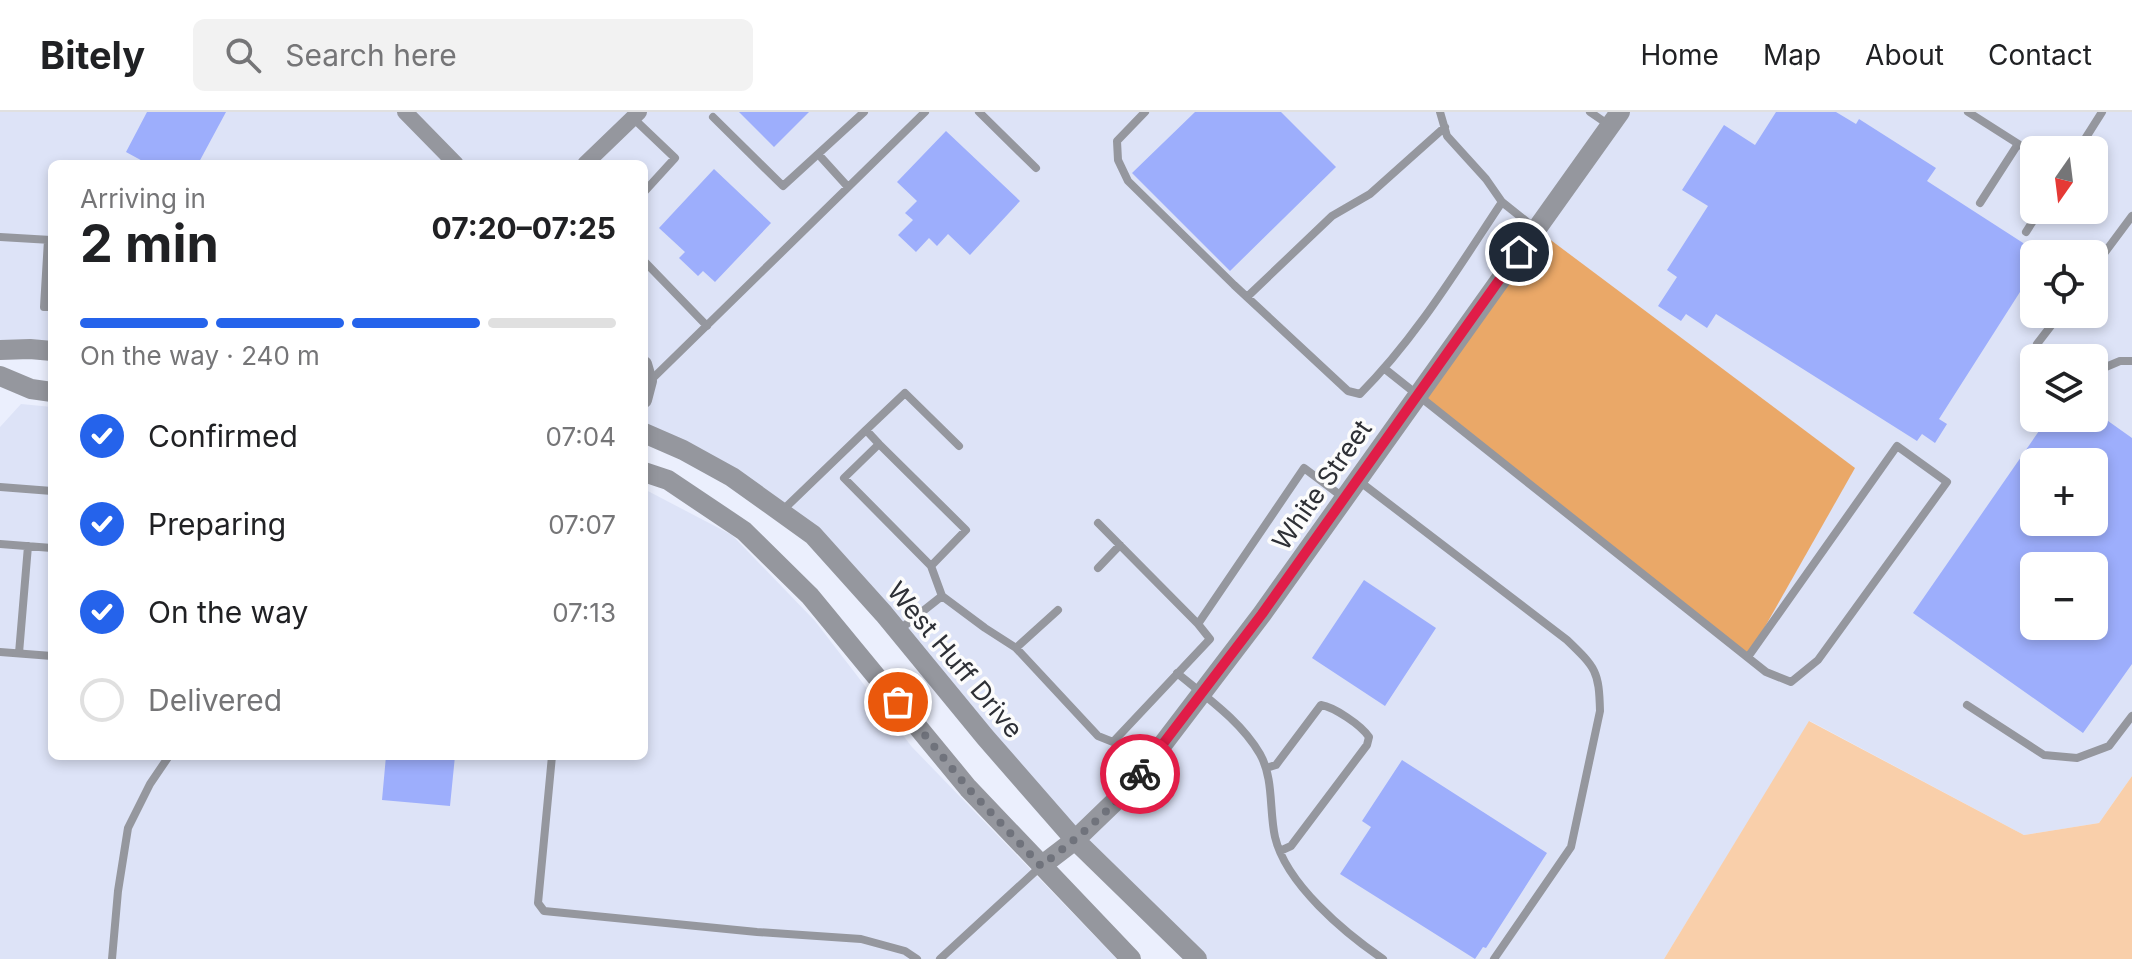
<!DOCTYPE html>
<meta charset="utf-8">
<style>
body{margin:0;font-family:Inter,sans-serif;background:#f2f2f2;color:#202124;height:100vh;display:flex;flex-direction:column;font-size:30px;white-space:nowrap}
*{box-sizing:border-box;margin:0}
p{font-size:26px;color:#757577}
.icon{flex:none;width:44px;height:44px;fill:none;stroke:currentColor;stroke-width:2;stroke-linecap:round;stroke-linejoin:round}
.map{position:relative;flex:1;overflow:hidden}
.sheet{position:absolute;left:48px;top:48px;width:600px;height:600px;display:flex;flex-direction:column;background:#fff;border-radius:12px;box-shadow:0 4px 12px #0003}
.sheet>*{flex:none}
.needle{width:52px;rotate:194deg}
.tools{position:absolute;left:2020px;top:24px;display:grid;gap:16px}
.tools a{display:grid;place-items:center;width:88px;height:88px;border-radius:12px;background:#fff;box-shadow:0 4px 12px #0003;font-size:40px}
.pin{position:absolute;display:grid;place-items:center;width:68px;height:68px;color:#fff;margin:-34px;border:4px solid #fff;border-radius:50%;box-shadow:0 2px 8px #0007}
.courier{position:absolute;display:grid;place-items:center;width:80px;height:80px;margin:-40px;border:6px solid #e11d48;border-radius:50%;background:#fff;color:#222;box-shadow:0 2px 10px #0007}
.summary em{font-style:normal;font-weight:700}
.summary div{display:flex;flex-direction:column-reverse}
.summary{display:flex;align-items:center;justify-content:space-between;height:136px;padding:0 32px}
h1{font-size:52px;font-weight:700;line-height:60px}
.bar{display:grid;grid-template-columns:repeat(4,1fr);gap:12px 8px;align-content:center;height:96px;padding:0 32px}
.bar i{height:10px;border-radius:6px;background:#e0e0e0}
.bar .current{background:#2563eb}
.bar p{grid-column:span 4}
ol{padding:0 32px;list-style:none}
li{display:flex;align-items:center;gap:24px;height:88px}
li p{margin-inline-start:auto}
li .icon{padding:8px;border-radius:50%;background:#2563eb;color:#fff;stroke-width:4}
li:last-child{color:#757577}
li i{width:44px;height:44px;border:4px solid #e0e0e0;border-radius:50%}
header{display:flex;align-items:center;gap:48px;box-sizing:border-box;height:112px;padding:0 40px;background:#fff;border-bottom:2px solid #e0e0e0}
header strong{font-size:38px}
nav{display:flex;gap:44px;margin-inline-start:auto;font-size:28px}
.search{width:560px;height:72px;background:#f2f2f2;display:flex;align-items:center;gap:20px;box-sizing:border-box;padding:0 28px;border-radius:12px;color:#757577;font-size:30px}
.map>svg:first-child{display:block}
</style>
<header>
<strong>Bitely</strong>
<div class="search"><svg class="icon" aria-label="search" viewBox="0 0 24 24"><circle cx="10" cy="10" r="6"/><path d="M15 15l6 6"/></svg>Search here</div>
<nav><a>Home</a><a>Map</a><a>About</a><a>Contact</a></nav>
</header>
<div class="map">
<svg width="2132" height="847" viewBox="0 0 2132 847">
<rect width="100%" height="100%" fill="#ebeffd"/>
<path fill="#dde3f7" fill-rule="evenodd" d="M0,0H2132V664L2099,711L2024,723L1810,609L1664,847H1197L1185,837L813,423L644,321V52H52V239L0,238ZM2034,38H2094V98H2034ZM2034,142H2094V202H2034ZM2034,246H2094V306H2034ZM2034,350H2094V410H2034ZM2034,454H2094V514H2034Z
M21,292L52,295V644H644V377L732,423L815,509L912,635L1117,847H0V315Z"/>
<path fill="#f9cfaa" d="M1809,609L2024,723L2099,711L2132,664V847H1664Z"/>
<path fill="#eaa868" d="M1536,117L1855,356L1749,543L1418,283Z"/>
<path fill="#9daefc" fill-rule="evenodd" d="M147,0H226L198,52H148L126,40Z
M739,0H809L774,35Z
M1195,0H1281L1336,55L1230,159L1132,61Z
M1776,0H1836L1856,12L1859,7L1936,56L1927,69L2034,138V158L1939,307L1947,312L1935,331L1922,322L1917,329L1716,202L1707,216L1686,202L1681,209L1658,194L1677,165L1667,158L1708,94L1682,78L1724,13L1755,33Z
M946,19L1020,89L970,143L948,122L937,134L929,126L916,140L898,123L913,108L905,101L917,89L897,70Z
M714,57L771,111L715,170L703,159L698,164L679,146L685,140L659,116Z
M2094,299L2132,326V552L2083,621L1913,501L2048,306H2094ZM2034,350H2094V410H2034ZM2034,454H2094V514H2034Z
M1364,468L1436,516L1385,594L1312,546Z
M386,644H455L450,694L382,688Z
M1402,648L1547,741L1486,836L1483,835L1475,847L1340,762L1371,715L1362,709Z"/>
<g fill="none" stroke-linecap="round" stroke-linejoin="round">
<path stroke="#95979e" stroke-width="8" d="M979,0L1036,56
M1145,0L1117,29L1118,48L1128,69L1234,173L1348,279L1360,282C1416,226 1458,156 1502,90L1486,67L1447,24L1440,0
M1590,0L1609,13
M1968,0L2034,42
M713,5L783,74L864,0
M633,6L675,46L644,80
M2078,38L2102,0
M819,43L848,75
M1502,90L1536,117
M1980,91L2018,32
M2026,120L2040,98
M0,125L51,128
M48,128L44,195H52
M644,149L707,214
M2094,155L2132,104
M1247,185L1332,104L1370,82L1445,15
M2059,246L2037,232L2060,202
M1385,257L1766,560L1791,570L1818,548L1947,370L1897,334L1748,545
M2094,260L2120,249H2132
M650,269L925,0
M866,318L905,281L959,334
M1359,369L1567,528C1596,556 1599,559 1600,599L1571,735L1494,847
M0,375L52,379
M782,399L866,318L879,332
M1098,411L1198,512
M0,432L52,436
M1098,456L1120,433
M942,484L985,516L1016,536L1098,624L1113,630L1210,527L1198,512L1304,356L1344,386
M899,518L942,484L931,454L844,366L879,332L966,418L931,454
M1016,536L1058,498
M0,540L52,544
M19,541L28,434
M1177,561C1206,585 1241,609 1260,642C1274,667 1269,698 1275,725C1286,772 1345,821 1383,847
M1967,593L2044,643L2077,646L2109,634L2132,604
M552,644L538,791L544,799L757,820L861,827L905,839L917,847
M1266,656L1276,653L1321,593C1334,595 1361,613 1369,625L1367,633L1294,730L1291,734L1280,739
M112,847L118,779L128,716L150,672L169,644
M940,847L1039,756"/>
<path stroke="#95979e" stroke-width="16" d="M405,0L456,52
M585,52L639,0
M644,252L649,269L644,288"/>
<path stroke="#95979e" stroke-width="20" d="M0,238L30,237L52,239
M0,264L31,277L52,280
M644,321L683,338L732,365L813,423L884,502L985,625L1075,728L1197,847
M644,360L668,368L744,419L810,484L968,676L1131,847
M1041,754L1075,728L1131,674L1262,502L1620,0"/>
</g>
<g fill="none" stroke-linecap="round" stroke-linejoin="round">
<path stroke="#70737c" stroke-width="8" stroke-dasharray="0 14.4" d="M898,590L968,676L1041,754C1076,727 1113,697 1140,662"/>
<path stroke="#e11d48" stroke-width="10" d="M1140,662L1262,502L1519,140"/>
</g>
<g text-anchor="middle" stroke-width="7" stroke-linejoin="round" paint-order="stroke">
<g font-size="26" fill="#2e3036" stroke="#fcfcfc">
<text transform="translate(1322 373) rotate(-55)" y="9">White Street</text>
<text transform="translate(955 548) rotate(50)" y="9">West Huff Drive</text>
</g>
</g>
</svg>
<div class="tools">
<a><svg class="needle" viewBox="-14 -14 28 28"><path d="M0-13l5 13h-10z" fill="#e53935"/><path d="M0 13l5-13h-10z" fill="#757577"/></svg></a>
<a><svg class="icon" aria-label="locate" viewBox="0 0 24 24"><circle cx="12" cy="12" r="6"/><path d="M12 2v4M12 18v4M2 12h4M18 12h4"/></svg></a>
<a><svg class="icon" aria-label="layers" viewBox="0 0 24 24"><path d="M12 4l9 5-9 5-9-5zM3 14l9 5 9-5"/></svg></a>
<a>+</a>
<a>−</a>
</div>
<div class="pin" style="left:898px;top:590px;background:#ea580c"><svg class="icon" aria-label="bag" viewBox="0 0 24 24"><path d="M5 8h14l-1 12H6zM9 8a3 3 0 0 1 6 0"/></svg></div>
<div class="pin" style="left:1519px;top:140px;background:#1f2937"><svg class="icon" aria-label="home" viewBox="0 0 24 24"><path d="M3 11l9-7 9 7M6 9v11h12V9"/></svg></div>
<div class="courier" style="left:1140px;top:662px"><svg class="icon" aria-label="bike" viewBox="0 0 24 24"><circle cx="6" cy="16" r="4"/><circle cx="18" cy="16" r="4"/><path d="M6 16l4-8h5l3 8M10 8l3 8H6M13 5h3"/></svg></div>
<section class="sheet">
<div class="summary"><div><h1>2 min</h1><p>Arriving in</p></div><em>07:20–07:25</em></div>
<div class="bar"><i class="current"></i><i class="current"></i><i class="current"></i><i></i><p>On the way · 240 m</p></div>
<ol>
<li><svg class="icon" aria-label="check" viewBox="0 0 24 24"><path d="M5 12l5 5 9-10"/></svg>Confirmed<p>07:04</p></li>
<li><svg class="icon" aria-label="check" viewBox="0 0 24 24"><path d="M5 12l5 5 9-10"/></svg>Preparing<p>07:07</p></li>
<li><svg class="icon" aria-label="check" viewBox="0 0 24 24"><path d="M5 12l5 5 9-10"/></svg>On the way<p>07:13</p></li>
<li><i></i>Delivered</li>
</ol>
</section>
</div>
